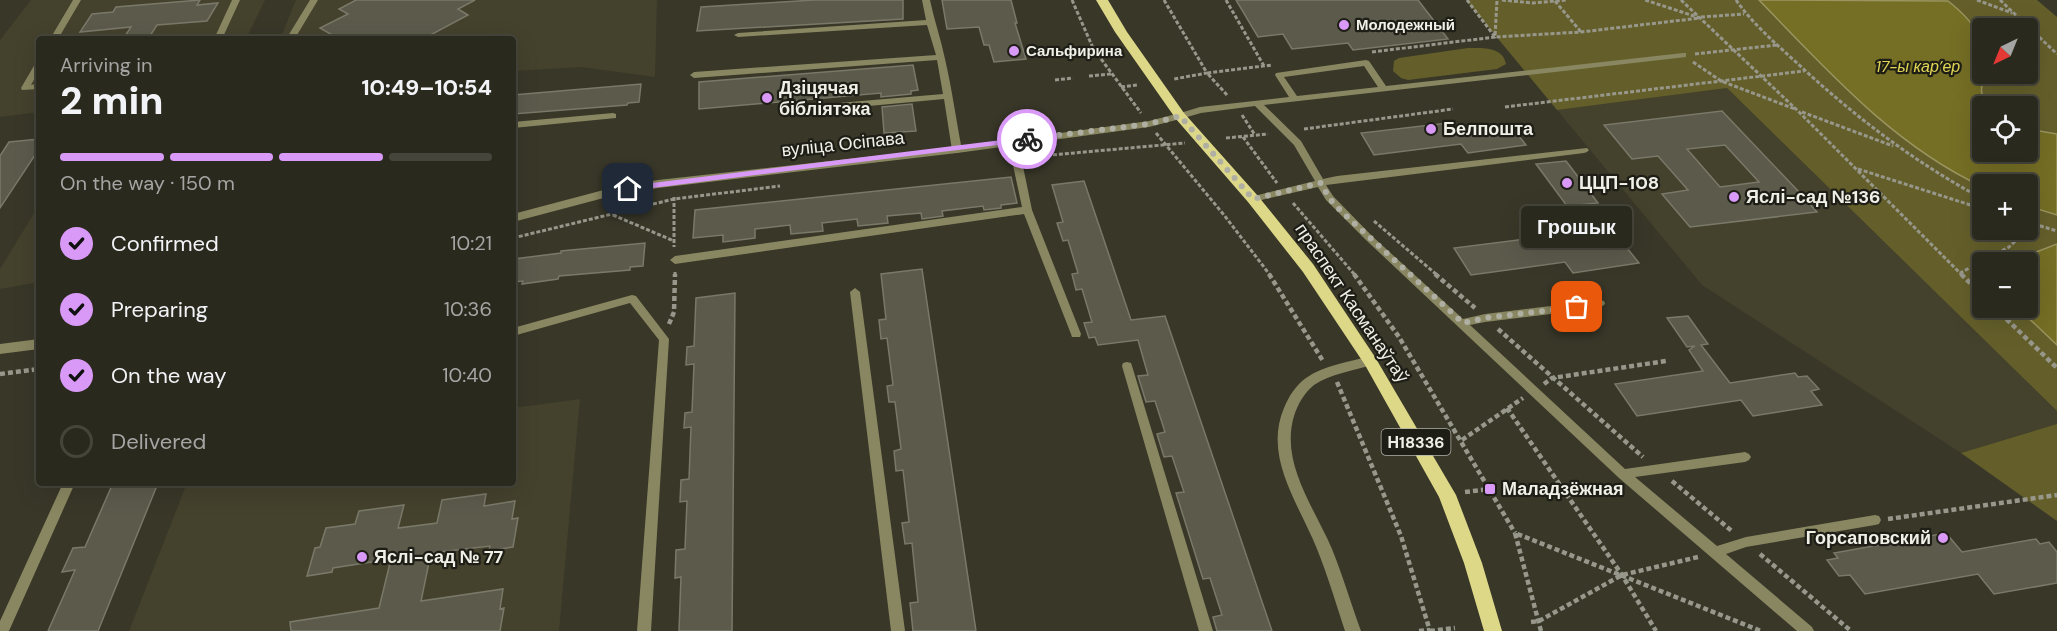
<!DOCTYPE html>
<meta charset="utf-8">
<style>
body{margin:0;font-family:"DM Sans",sans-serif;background:#323127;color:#f1f3f6;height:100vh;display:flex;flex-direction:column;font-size:22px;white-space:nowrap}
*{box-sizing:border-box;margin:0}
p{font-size:20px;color:#a5a6a4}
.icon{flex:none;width:33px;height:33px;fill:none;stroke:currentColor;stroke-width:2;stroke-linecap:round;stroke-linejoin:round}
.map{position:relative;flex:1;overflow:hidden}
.side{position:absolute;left:36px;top:36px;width:480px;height:450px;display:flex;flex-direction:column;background:#2a291e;border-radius:6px;box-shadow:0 6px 24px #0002,0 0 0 2px #46453c}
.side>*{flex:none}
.needle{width:39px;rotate:223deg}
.tools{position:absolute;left:1972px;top:18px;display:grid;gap:12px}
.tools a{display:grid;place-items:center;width:66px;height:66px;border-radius:6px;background:#2a291e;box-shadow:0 6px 24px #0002,0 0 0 2px #46453c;font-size:30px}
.pin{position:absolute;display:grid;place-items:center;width:51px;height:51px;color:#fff;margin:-26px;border-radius:12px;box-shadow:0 3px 9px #0006}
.courier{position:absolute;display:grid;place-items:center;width:60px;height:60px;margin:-30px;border:4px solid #d99af7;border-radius:50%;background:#fff;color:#222;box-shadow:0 2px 8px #0007}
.bubble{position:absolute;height:42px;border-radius:6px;background:#2a291e;box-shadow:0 6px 24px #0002,0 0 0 2px #46453c;font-size:20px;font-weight:800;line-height:42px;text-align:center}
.headline em{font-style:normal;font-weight:800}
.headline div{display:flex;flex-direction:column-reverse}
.headline{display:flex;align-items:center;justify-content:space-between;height:102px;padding:0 24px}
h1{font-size:39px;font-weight:800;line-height:45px}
.bar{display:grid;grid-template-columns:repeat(4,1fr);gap:9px 6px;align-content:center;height:72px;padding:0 24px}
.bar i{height:8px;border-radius:4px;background:#46453c}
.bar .selected{background:#d99af7}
.bar p{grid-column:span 4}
ol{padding:0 24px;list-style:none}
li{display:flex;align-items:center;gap:18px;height:66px}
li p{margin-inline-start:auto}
li .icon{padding:6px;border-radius:50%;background:#d99af7;color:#111;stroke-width:4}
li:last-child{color:#a5a6a4}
li i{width:33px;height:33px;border:3px solid #46453c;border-radius:50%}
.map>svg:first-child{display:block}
</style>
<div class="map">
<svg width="2057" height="631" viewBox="0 0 2057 631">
<rect width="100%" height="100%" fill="#383728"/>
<path fill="#44422d" d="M31,0H265L246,39H39V112L0,117V40Z
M296,0H657L655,77L581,67L513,71V39H277L281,37Z
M1727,88L2057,411V424L1961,453L1702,285L1557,110Z
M39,205V282L0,289V269Z
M580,399L559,631H129L187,483H513V408Z"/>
<path fill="#645f2a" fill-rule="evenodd" d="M1466,0H2037L2057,17V411L1727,88L1557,110ZM1983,28H2028V74H1983ZM1983,106H2028V152H1983ZM1983,184H2028V230H1983ZM1983,262H2028V308H1983Z
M1468,48C1481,48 1503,46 1506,64L1497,69L1408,80L1401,78L1393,71L1394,61L1399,58Z
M2057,424V521L1961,453Z"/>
<path fill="#756e25" stroke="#9a955f" stroke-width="1.5" d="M1759,0L1948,1C1977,24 1983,36 1983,74H1986C1980,88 1979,94 1989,106H1983V152H2028V129L2057,134V215L2028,206V184H1983V187C1893,145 1827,70 1759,0Z
M2057,244V345L2018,308H2028V262H2010Z"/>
<path fill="#5b5a4b" stroke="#7a7969" stroke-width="1.5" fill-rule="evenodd" d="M200,0L197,5L218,3L207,21L157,25L148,39H123L131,27L80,32L92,14L113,12L116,7Z
M356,0H475L458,9L468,15L423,39H339L320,28L348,14L339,9Z
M814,0H903V19L697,31L701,7Z
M942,0H1011L1017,23H1015L1026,59L994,62L989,45H984L979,27L947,29Z
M1236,0H1418L1448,39L1353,50L1348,43L1292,49L1283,34L1258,37Z
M913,65L918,90L911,91V94L881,97V93L699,109V82Z
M641,84L639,102L628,103L627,105L513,114V95Z
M912,104L916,131L884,133L882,107Z
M1722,111L1800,193L1817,212L1690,227L1662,194L1688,190L1658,156L1632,159L1604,125ZM1725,145L1759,182L1720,187L1687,149Z
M1448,123L1456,133L1511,126L1526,145L1468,153L1461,144L1374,155L1361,133Z
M39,139V149L0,208V156L9,142Z
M1566,161L1598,203L1567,206L1536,164Z
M1011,177L1017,203L1001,205V208L984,210L983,206L942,211L943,216L922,219L921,213L887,216L888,223L858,226L857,219L822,223L823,231L791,234L790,225L755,229V238L723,242V235L693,238L695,210Z
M1084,181L1131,320L1165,316L1272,631H1217L1213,617L1222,615L1210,578L1203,579L1176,493L1184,492L1172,456L1164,457L1157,434L1165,432L1155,401L1146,402L1138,376L1148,375L1138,340L1098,345L1095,337L1089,338L1084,323L1092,322L1082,289L1076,290L1072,274L1078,273L1068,240L1063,241L1057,223L1063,222L1052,185Z
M1549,236L1557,247L1619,238L1639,263L1573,273L1565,262L1471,275L1454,248Z
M645,243L643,266L630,267V270L559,276L558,279L522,284L523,281L513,282L514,259L561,253V251Z
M922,269L976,631H913L910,603L918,602L912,543L905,544L902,523L909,522L903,470L896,471L894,451L901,449L895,402H889L887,386L893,385L887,338L881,339L879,320L886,319L881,274Z
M735,293L732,631H679L681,577L675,578L676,550L685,549L687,501L680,502L681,480L689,479L691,427L684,428L685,413L692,412L694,364L686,365L687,347L694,346L696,298Z
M1688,316L1708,344L1701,345L1730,383L1795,373L1798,377L1807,376L1819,389L1811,391L1822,405L1753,416L1741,400L1637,416L1615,384L1703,371L1689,350L1695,346L1687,347L1667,318Z
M113,483H158L98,631H48L75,570L62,572L73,548L85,547Z
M486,494L484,506L515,501L512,519L518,518L513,547L489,551L490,546L431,553L421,601L503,589L500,609L504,608L500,631H291L290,622L379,608L391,559L333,568L332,572L307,576L315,548L320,547L326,528L355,524L359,511L404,505L398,528L437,523L442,500Z
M1946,533L1962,552L2036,539L2040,544L2049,542L2057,552V583L1994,594L1978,574L1865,594L1850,575L1839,576L1827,560L1838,558L1834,553Z"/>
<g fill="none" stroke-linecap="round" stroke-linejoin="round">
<path stroke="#98978c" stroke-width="3" stroke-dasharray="4 2" stroke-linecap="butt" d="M1072,0L1093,48L1141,113
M1164,0L1207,73L1174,79
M1226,0L1264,66
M1467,0L1495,37L1581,32L1700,18L1645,0
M1502,0L1533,3L1566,0
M1681,0L1798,111L1960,273L2009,247L2034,224L2057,231
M1736,0C1753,24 1775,43 1797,63C1854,116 1914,162 1983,199
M1977,0L2012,13
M2000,0L2057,54
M1555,1L1581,32
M1701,17L1744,14
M1372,52L1495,37L1497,0
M1695,54L1777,45
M1693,62L1721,81L1795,109
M1089,76L1111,74
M1055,80L1073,78
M1121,87L1137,85
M1227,95L1207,73L1272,65
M1505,107L1804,71
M1802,112L1893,146
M1242,115L1255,135
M1304,129L1453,109
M1156,133L1224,215L1270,275
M1243,137L1277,183
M1226,138L1268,134
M1029,157L1185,143
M1858,169L1983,209
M674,197V247
M1293,203L1355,275
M613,215L674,241
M1374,221L1437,275
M513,238L674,199L780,186
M1960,273L1962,275
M675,275V272"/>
<path stroke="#98978c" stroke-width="4.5" stroke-dasharray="5 3" stroke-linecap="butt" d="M1269,274L1323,361
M1354,274L1399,337L1515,533
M1435,274L1475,308
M1961,274L1983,296
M1995,308L2057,368
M669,324L674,312L675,274
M1498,329L1643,457
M0,374L39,369
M1337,382L1401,536L1430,631
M1544,384L1552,378L1666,361
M1507,408L1622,575L1656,631
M1462,440L1523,398
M1672,481L1733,532
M1465,492L1490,489
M1888,519L2057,495
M1760,554L1851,631
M1531,622L1539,621L1622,575L1698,557
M1419,631L1430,630
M1430,631L1455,628
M1541,631L1515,533L1761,631"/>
<path fill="#898761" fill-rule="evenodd" d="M73,0H81L58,39H50Z
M232,0H240L222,39H214Z
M310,0H318L297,35L302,39L289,38L288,36Z
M922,0H930C934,20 941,39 945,59C952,89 956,119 962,150L960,152L957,153L952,150L944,99L815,111L811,108L815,105L943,94L937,60L694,78L690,75L694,72L936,55L927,25L738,37L734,35L738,33L926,20Z
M1683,53H1686V57L1264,105L1301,141L1323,179L1337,176L1587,148L1589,150L1587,152L1584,153L1326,185L1333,196L1372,236L1463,319L1485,314L1600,300L1604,301L1605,304L1600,308L1485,322L1470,325L1625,469L1745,452L1749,454L1751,457L1749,460L1745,462L1635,477L1717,546L1746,537L1875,515L1879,516L1881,520L1879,524L1875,525L1746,547L1726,554L1812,627L1814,631H1797L1619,478L1366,240L1326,200L1318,187L1253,202L1250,201L1248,199L1250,197L1315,181L1294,145L1255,106L1201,113L1180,119L1176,116L1177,114L1200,107L1289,97L1275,75L1276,73L1366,60L1369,61L1386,86ZM1364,66L1378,87L1297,96L1284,77Z
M39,61V71L31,85L39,83V89L22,90L21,88L35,64Z
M613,113L616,114V118L513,128V122Z
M1013,139L1018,142L1032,210L1081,334L1080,337H1072L1071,334L1024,214L675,264L670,260L675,256L1022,207L1008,142Z
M855,288L860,292L905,631H891L850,292Z
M632,295L636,296L669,339L651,631H637L659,340L630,303L513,336V328Z
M1127,362L1131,363L1132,366L1213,631H1199L1122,366L1123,363Z
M63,483H75L9,631H0V621Z"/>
<path fill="#898761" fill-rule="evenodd" d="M1180,113L1185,116L1184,118L1149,127L957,153L658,188L615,195L513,222V214L615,187L658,180L957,147L1149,121Z
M39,339V349L0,354V344Z
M1370,356L1374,358L1376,361L1374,364C1355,371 1331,373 1314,385C1304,393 1298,404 1294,416C1280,463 1314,507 1332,549C1343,576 1351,604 1361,631H1345C1336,604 1328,576 1317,549C1299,504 1263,457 1284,408C1289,396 1296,385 1306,378C1324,365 1349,362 1370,356Z"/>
<path fill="#ddd788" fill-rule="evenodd" d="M1096,0H1108L1127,32L1184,113L1258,196L1313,264L1375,357L1456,495L1482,563L1502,631H1484L1464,563L1439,497L1365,365L1303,272L1248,202L1176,119L1115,32Z"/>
</g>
<path fill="#d99af7" d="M1027,137L1030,138V141L628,191L624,189L628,186Z"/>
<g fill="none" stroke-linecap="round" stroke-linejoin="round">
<path stroke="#b0afa4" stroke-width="6" stroke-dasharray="0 10.8" d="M1027,139L1149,124L1180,116L1253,199L1321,183L1329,198L1342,212L1463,323L1485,318L1577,307"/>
</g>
<g fill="#d99af7" stroke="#1e1e17" stroke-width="2">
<circle cx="1344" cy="25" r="6"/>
<circle cx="1014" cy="51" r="6"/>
<circle cx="767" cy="98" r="6"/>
<circle cx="1431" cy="129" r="6"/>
<circle cx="1567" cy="183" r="6"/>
<circle cx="1734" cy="197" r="6"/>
<rect x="1484" y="483" width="12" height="12" rx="3"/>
<circle cx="1943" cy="538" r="6"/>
<circle cx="362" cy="557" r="6"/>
</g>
<g text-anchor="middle" stroke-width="4.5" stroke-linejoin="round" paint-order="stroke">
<g font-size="15" font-weight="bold" fill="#f0f0e7" stroke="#1e1e17" text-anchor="start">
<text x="1356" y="30">Молодежный</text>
<text x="1026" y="56">Сальфирина</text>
</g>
<g font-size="16" font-style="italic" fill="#e1d656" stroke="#1e1e17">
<text x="1918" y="72">17-ы кар’ер</text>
</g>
<rect fill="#1e1e17" stroke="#b1b1a9" stroke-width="1.5" x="1381.5" y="429" width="69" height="26" rx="4.5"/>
<g font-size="16" font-weight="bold" fill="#f0f0e7">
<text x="1416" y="448">Н18336</text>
</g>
<g font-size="18" font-weight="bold" fill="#f0f0e7" stroke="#1e1e17" text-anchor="start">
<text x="779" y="94">Дзіцячая<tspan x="779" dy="21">бібліятэка</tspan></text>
<text x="1443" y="135">Белпошта</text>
<text x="1579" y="189">ЦЦП-108</text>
<text x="1746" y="203">Яслі-сад №136</text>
<text x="1502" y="495">Маладзёжная</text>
<text x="1931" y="544" text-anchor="end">Горсаповский</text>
<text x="374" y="563">Яслі-сад № 77</text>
</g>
<g font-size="18" fill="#f0f0e7" stroke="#1e1e17">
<text transform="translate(843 144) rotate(-6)" y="6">вуліца Осіпава</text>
<text transform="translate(1352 303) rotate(56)" y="6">праспект Касманаўтаў</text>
</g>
</g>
</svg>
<div class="tools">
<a><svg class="needle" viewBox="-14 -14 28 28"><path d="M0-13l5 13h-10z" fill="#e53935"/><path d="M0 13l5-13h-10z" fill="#a5a6a4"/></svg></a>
<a><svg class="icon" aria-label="locate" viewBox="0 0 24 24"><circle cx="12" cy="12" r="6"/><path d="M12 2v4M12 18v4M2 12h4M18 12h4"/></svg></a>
<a>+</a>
<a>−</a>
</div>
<div class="pin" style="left:1577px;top:307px;background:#ea580c"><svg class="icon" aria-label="bag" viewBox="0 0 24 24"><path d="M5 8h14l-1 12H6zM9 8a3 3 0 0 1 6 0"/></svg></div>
<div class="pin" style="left:628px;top:189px;background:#1f2937"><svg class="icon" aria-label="home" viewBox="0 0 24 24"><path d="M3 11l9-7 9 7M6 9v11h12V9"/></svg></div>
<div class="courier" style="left:1027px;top:139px"><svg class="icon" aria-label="bike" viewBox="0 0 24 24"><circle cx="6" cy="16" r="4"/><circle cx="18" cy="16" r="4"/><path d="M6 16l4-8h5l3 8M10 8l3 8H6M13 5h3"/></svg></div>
<div class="bubble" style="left:1521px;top:206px;width:111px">Грошык</div>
<section class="side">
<div class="headline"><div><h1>2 min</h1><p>Arriving in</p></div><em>10:49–10:54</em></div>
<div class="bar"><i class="selected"></i><i class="selected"></i><i class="selected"></i><i></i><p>On the way · 150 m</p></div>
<ol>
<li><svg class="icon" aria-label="check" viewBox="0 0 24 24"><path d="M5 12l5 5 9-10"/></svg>Confirmed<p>10:21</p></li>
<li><svg class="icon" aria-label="check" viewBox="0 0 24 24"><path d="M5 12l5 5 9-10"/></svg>Preparing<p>10:36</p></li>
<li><svg class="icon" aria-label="check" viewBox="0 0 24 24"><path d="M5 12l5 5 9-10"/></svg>On the way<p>10:40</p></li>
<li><i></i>Delivered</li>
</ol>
</section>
</div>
